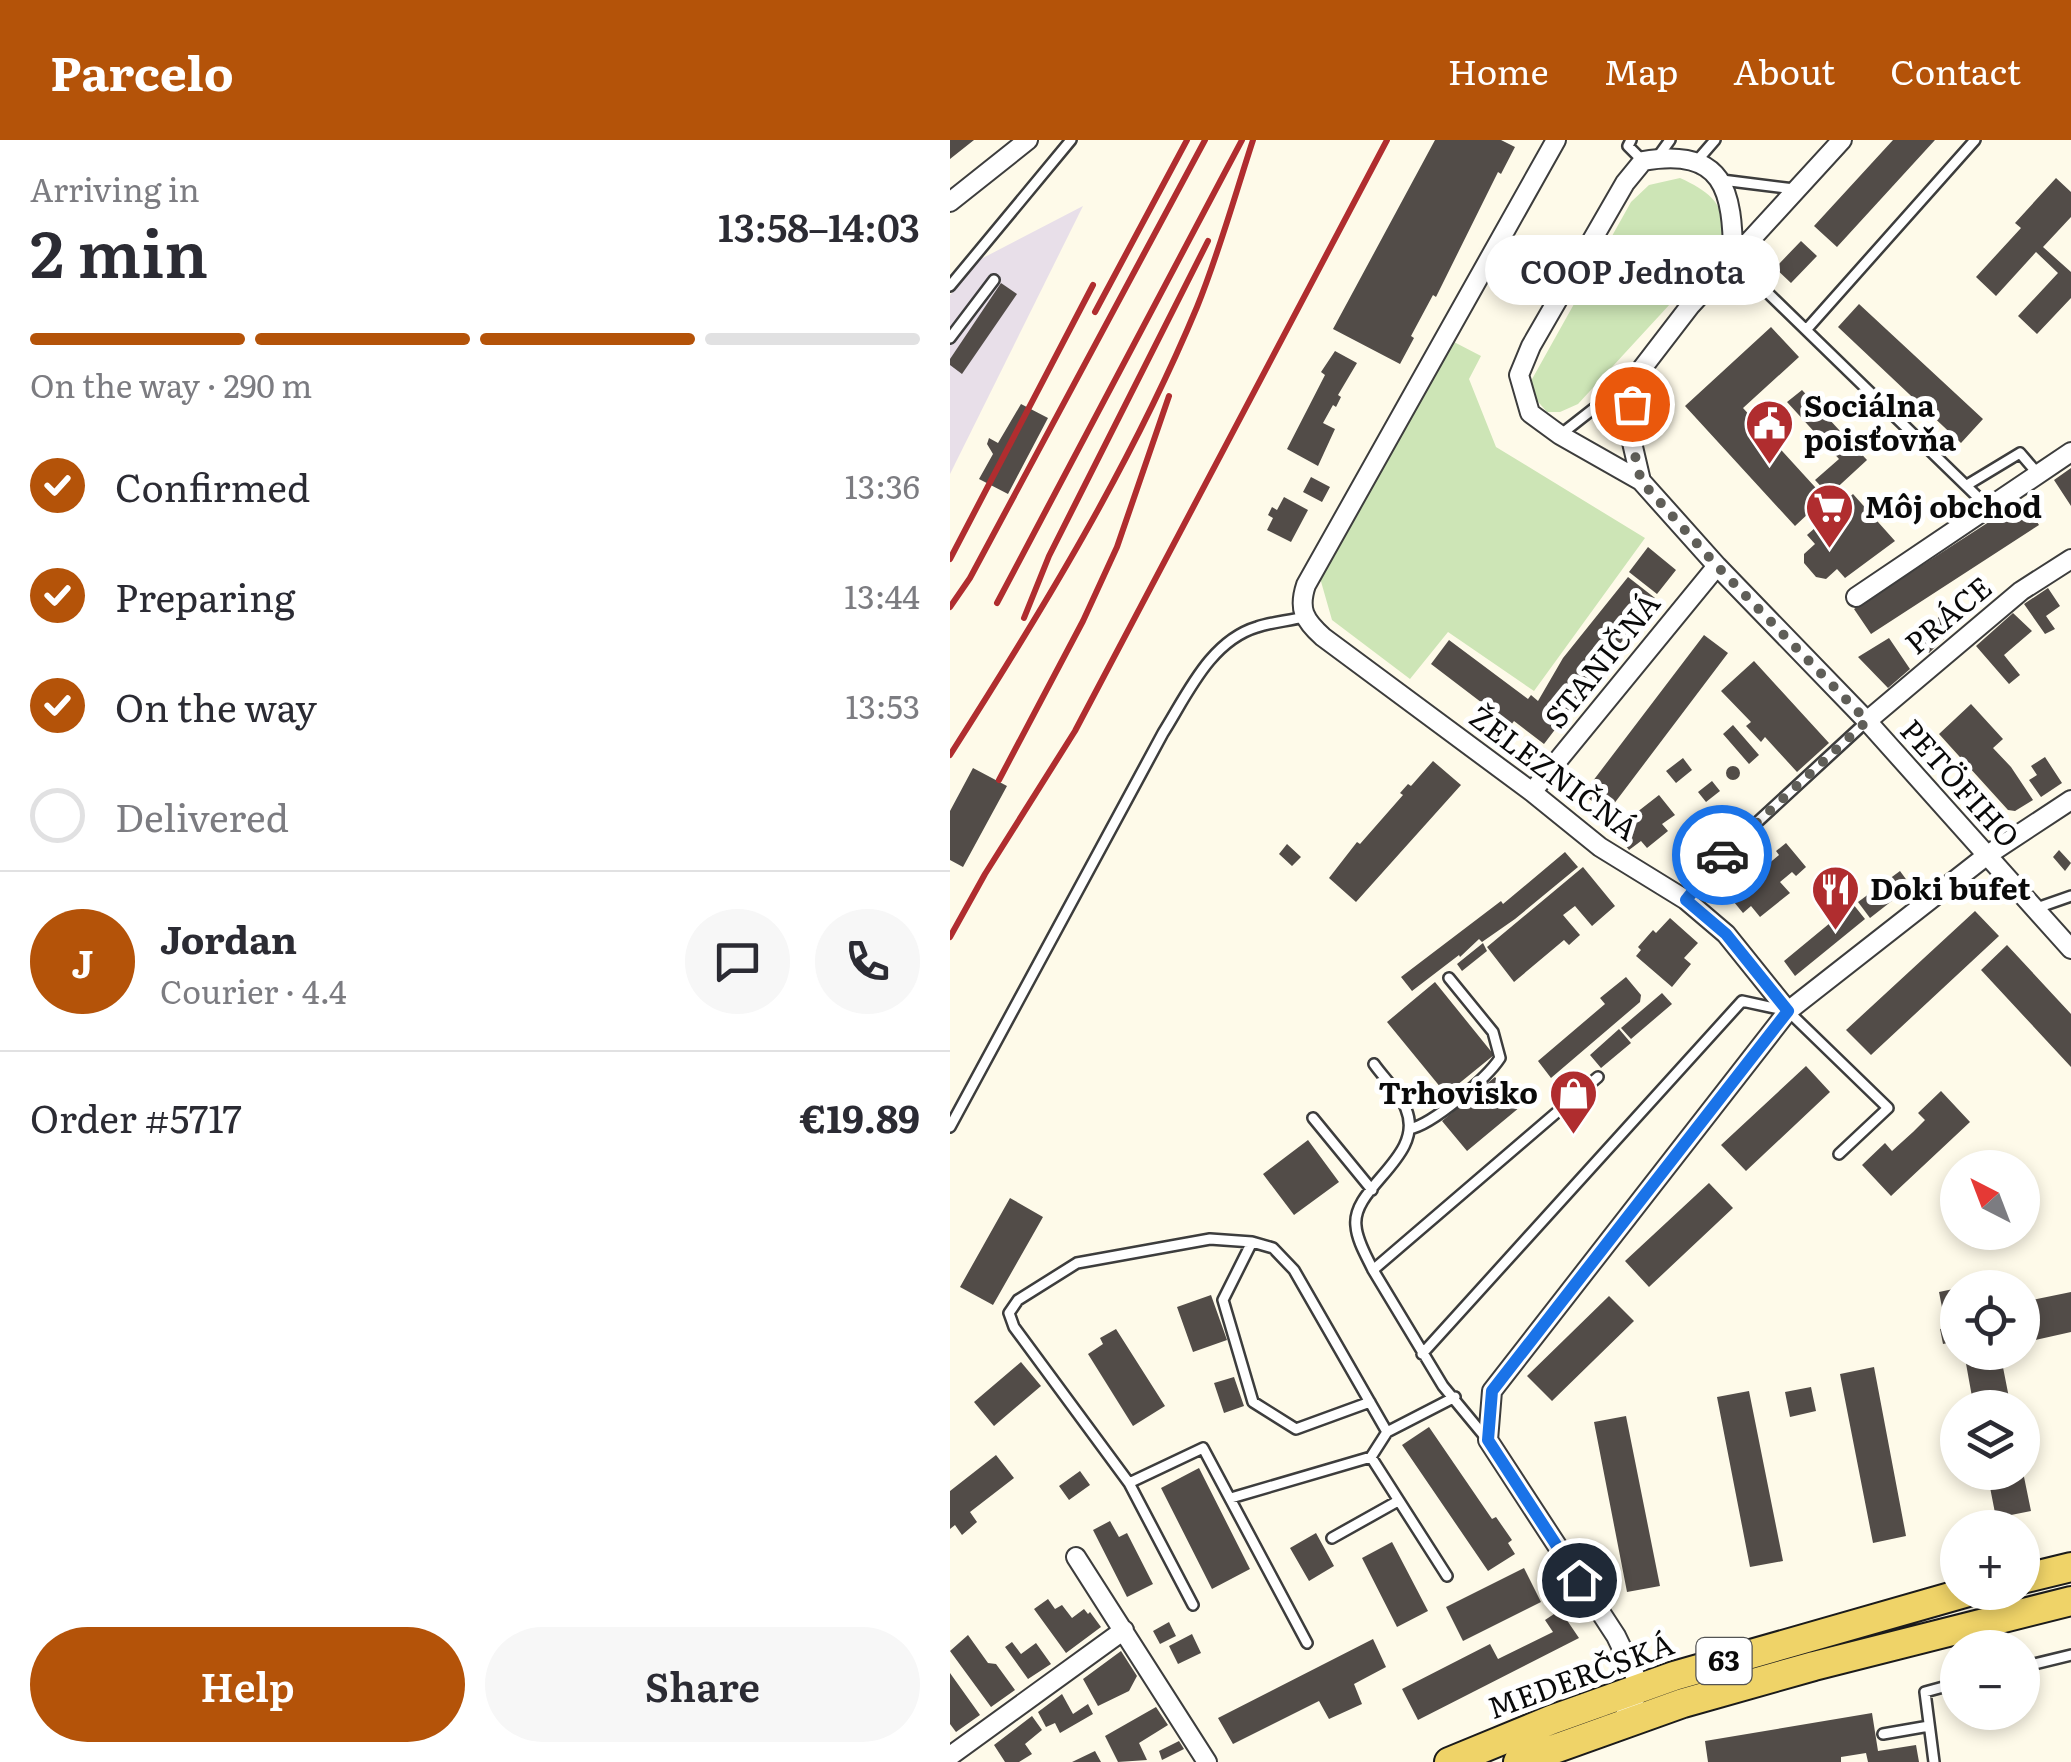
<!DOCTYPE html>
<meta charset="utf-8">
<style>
body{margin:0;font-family:Literata,serif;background:#f7f7f7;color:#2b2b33;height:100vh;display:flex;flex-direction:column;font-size:38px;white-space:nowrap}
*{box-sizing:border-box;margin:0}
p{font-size:32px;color:#7c7c81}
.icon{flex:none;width:55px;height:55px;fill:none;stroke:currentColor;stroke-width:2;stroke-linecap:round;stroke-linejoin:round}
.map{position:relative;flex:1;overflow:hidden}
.details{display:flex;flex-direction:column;background:#fff;width:950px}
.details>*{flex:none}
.needle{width:65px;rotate:318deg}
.controls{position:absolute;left:990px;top:1010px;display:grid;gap:20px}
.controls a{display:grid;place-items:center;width:100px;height:100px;border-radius:50%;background:#fff;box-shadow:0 5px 15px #0003;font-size:50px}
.pin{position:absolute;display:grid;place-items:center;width:85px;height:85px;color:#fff;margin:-42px;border:5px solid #fff;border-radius:50%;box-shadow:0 2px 10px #0007}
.courier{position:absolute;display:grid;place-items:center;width:100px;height:100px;margin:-50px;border:8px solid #1a73e8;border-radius:50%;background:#fff;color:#222;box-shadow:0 2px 12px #0007}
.bubble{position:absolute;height:70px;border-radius:35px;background:#fff;box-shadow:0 5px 15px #0003;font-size:32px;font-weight:600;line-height:70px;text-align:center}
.summary em{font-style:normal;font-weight:600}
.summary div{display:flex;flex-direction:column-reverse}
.summary{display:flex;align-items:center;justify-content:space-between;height:170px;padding:0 30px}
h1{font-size:65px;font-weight:600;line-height:75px}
.bar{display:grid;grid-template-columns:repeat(4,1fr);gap:15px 10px;align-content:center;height:120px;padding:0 30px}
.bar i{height:12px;border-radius:8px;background:#e1e1e2}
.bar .selected{background:#b45309}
.bar p{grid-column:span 4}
.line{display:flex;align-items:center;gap:25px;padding:0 30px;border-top:2px solid #e1e1e2}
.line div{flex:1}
.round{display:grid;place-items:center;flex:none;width:105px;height:105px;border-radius:52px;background:#f7f7f7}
ol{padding:0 30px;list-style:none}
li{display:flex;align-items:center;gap:30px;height:110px}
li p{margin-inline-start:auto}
li .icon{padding:10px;border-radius:50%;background:#b45309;color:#fff;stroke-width:4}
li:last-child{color:#7c7c81}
li i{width:55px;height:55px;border:5px solid #e1e1e2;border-radius:50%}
.button{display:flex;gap:20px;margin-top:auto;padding:20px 30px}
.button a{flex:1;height:115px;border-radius:60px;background:#b45309;color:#fff;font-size:40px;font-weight:600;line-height:115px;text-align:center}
.button a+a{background:#f7f7f7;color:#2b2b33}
header{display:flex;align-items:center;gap:60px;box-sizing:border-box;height:140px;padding:0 50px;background:#b45309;color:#fff}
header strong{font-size:48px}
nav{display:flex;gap:55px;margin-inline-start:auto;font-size:35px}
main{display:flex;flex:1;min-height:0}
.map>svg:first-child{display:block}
</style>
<header>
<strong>Parcelo</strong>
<nav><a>Home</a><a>Map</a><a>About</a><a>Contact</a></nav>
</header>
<main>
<section class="details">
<div class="summary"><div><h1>2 min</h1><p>Arriving in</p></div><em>13:58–14:03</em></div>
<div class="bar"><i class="selected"></i><i class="selected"></i><i class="selected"></i><i></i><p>On the way · 290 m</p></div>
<ol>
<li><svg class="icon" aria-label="check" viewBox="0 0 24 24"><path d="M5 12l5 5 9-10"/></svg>Confirmed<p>13:36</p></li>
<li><svg class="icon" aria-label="check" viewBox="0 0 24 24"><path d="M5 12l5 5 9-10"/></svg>Preparing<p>13:44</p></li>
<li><svg class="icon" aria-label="check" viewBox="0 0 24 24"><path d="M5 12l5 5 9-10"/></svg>On the way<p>13:53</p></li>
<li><i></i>Delivered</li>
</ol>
<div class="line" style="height:180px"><b class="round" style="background:#b45309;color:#fff">J</b><div><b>Jordan</b><p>Courier · 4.4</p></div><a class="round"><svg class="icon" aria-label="chat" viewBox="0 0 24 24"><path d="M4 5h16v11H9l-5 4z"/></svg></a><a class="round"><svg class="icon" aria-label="phone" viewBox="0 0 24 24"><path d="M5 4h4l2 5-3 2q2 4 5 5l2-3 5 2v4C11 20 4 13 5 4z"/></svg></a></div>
<div class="line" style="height:130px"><div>Order #5717</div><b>€19.89</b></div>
<div class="button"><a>Help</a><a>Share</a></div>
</section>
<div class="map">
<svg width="1121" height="1622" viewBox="0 0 1121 1622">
<rect width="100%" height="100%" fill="#fefae9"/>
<path fill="#e8dfe9" d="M133,66L0,334V155L29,120Z"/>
<path fill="#cde5b6" d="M730,38C767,55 781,70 767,113L628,264L610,272H597L584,257L581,241L681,62L699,45Z
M504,202L531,216L519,239L546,307L695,398L584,551L498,492L460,539L382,480L370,438Z"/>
<path fill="#524c48" d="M0,0H24L0,19Z
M485,0H551L565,7L551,34L548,32L486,157L483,155L461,196L464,198L450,224L383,189Z
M943,0H985L887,107L864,86Z
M1106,38L1121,52V77L1093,107L1121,132V158L1087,194L1068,176L1108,133L1086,112L1046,156L1026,137L1071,88L1065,83Z
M851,101L867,116L841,143L825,128Z
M51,143L67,154L12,234L0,225V219Z
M909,164L1033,279L1011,303L888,187Z
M821,187L849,217L793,268L875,358L845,386L735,266Z
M385,211L407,223L388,255L391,257L386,267L383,265L373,283L385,289L368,326L337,309L375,235L371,232Z
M852,250L917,320L879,355L865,340L889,319L837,262Z
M71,264L98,278L58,354L29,339L43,314L37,304L39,298L48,303Z
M1121,328V366L1104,340Z
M361,337L380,347L372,362L353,352Z
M903,354L945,401L895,438L887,429L876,439L866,437L854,423V414L865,404L857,395Z
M334,357L358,370L341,402L317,390L323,378L318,375L322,367L327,370Z
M1073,360L1089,385L921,494L904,469Z
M698,407L726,430L707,454L679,432Z
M678,437L705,458L594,604L564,581L561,585L481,524L499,500L578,559L581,555L588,561L613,518Z
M1098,448L1110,466L1096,476L1105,489L1095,494L1074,464Z
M1004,463L1017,477L979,513L965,499Z
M1063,473L1082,491L1054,515L1070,535L1059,544L1026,506Z
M754,495L778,513L657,673L633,654Z
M939,498L960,529L938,548L908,517Z
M804,521L879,603L847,632L815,597L811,602L796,586L801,582L771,551Z
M1021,564L1053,599L1043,608L1061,627L1083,660L1065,671L1058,670L989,594Z
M783,585L809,615L799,624L773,594Z
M1095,617L1112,643L1091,657L1079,640L1087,635L1081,626Z
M733,618L742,630L726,643L716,631Z
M483,621L511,645L406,762L379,738L407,702L410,704L453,655L450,653L458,644L461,646Z
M776 633a7 7 0 1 1 14 0a7 7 0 1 1-14 0Z
M23,628L57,646L13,727L0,720V671Z
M762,641L770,651L756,662L748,652Z
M709,655L725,675L712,684L718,691L697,708L691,701L679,710L664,690Z
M836,703L856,727L846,736L842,732L830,742L840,753L810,777L801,766L793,773L779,756L787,749L778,738L808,714L817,725L829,715L826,711Z
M337,704L351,717L342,726L329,714Z
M1109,710L1121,723L1115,731L1103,717Z
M615,712L628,727L565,779L532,802L529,799L510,817L509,815L462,851L451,837L551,761L553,764Z
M633,727L665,766L642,786L625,766L613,775L630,795L619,805L614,800L564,842L537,807Z
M950,731L961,746L920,778L908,762Z
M903,764L915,779L845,836L834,821Z
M1025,771L1049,796L921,915L896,890Z
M720,778L748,803L734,818L741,824L722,847L686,816L691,810L688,807L703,790L706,793Z
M533,803L537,811L512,831L507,824Z
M1057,805L1121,874V927L1031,830Z
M676,837L691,855L690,862L601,938L588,921L655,864L650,858Z
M485,842L544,915L496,954L437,882Z
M712,853L722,864L681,899L671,888Z
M669,889L681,903L651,928L640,915Z
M856,926L880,952L796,1031L771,1005Z
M545,937L570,967L517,1011L492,981Z
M991,951L1020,982L941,1056L912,1025L935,1003L942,1011L963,992L975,980L968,973Z
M358,1000L389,1042L344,1075L313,1034Z
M759,1043L783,1068L699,1147L675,1121Z
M60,1058L93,1077L43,1165L10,1147Z
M1064,1137L1067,1148H1019V1146Z
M1008,1148V1201L993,1204L990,1189L996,1188L989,1152Z
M1121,1152V1192L1077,1202L1072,1188V1162Z
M261,1155L277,1200L243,1212L227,1167Z
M659,1156L684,1181L602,1261L577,1236Z
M166,1189L215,1266L183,1286L138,1214L153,1204L150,1198Z
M1030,1212H1050L1061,1268H1024L1015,1218Z
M71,1222L91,1246L44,1286L24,1262Z
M924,1227L956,1396L923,1403L890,1234Z
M284,1237L294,1266L274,1273L264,1243Z
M861,1247L866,1271L840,1277L835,1252Z
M799,1251L833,1421L800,1427L767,1257Z
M676,1276L710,1446L677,1452L644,1282Z
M479,1287L542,1379L546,1377L562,1400L558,1403L565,1414L538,1431L452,1305Z
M46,1315L64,1338L20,1372L27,1382L12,1395L5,1385L0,1389V1351Z
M249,1328L300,1429L262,1449L211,1348Z
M130,1331L140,1345L119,1360L109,1346Z
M1037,1332H1073L1081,1371L1046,1378Z
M160,1381L169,1397L177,1393L203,1444L177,1457L143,1390Z
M366,1393L384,1426L359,1441L340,1408Z
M442,1402L478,1471L447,1487L412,1418Z
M574,1428L591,1462L513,1501L496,1467Z
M98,1459L105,1469L112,1465L122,1478L134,1469L138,1474L140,1472L151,1487L116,1513L84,1469Z
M610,1470L629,1498L468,1580L452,1549L540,1504L548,1519L603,1492L595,1480Z
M219,1482L226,1496L210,1504L203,1491Z
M242,1494L251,1513L228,1524L219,1506Z
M18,1495L38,1523L46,1524L65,1550L41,1567L0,1511Z
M423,1499L436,1527L404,1544L412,1564L379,1579L369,1561L283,1604L268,1578Z
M62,1502L71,1514L86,1503L101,1524L78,1539L55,1507Z
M171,1511L187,1536L179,1551L148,1566L133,1539Z
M0,1533L30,1575L6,1592L0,1584Z
M112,1554L123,1574L138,1564L143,1574L110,1593L105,1583L96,1587L88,1572Z
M206,1567L218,1585L189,1603L197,1620L168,1622L155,1596Z
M922,1573L928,1611L966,1605L969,1622H918L916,1613L891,1617V1622H758L755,1601Z
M82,1576L92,1590L75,1604L82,1614L69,1622H55L44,1605Z
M229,1601L234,1609L212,1620L209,1611Z
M145,1611L151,1622H122Z"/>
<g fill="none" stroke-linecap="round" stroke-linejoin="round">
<defs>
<path id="service" d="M681,0L678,6L693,21
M707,18L720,0
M745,23L765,0
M772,40L844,49
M783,119L1039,368
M0,146L121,0
M856,190L1025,0
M0,198L44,140
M610,295L684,237
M1017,345L1070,313L1088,334
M736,760L763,723L917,581
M1084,769L1121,756
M363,978L422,1050
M0,987L213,593C237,555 260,501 307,487C322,482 338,481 354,477
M459,989C482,985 537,938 550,918L543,892L499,838
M302,1102L273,1160L303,1262L346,1289L420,1262
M423,1130C417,1117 407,1101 406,1086C401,1047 476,1017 456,969C450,953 433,937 424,924
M472,1214L792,861L838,871L938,968L889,1014
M437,1292L421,1317L497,1436
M536,1298L493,1246L423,1130L648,937
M179,1343L253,1308L357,1503
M281,1358L421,1317
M382,1398L448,1361
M243,1465L179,1343L64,1187L59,1173L68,1160L127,1123L260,1099L302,1102L323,1108L344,1130L437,1292L505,1257
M1072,1527L1121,1515
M933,1594L979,1586
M984,1622L975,1552L1008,1543"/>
<path id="minor" d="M606,0L356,445C348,469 354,480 373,497L582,652L650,707L736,760L776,794L838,871
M0,62L78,0
M783,119C783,50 774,7 693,21L675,43L581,206L569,235L580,273L610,295L691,341L767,426L917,581L1121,809
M691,341L680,294L687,235L740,166L892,0
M906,457L1121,312
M917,581L1071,451L1121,419
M582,652L767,426
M126,1417L257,1622
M670,1584L691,1548L666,1496L538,1300L542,1251L838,871L1036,716L1121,660
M0,1616L174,1490"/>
<path id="primary" d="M1072,1439L1121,1427
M499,1622L601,1580L724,1536L1018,1452
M568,1622L733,1563L864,1526L1121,1461"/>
</defs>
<use href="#service" stroke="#3d3d3d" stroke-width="14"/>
<use href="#minor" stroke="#3d3d3d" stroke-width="22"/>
<use href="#primary" stroke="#1b1b1b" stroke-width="32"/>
<use href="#service" stroke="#fff" stroke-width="9"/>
<use href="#minor" stroke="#fff" stroke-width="18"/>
<use href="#primary" stroke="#efd368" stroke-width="28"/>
<path stroke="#b02d2f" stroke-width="6" d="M145,172L237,0
M0,419L143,145
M47,463L292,0
M0,467L20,438L255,0
M74,478L99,416L258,101
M0,615C92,471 181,325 247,167C269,113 285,55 303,0
M49,640L133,481L167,407L219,256
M0,797L35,734L125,591L437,0"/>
</g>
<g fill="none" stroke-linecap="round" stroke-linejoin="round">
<path stroke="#5f5e58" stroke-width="10" stroke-dasharray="0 18" d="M682,264L680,294L691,341L767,426L917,581L772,715"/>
<path stroke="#1a73e8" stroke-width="12" d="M629,1440L538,1300L542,1251L838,871L776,794L736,760L772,715"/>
</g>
<defs>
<symbol id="civic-pin" viewBox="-11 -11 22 30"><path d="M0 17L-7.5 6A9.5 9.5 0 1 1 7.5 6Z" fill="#b02d2f" stroke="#fff"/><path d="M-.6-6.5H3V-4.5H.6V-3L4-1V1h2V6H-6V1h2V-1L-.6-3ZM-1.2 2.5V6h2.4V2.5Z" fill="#fff"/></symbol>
<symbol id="supermarket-pin" viewBox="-11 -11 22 30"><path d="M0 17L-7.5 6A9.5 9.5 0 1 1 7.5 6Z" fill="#b02d2f" stroke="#fff"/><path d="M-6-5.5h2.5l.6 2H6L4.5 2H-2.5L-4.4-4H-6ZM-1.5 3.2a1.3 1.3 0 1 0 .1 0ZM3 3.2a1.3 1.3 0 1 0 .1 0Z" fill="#fff"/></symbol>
<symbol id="restaurant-pin" viewBox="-11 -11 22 30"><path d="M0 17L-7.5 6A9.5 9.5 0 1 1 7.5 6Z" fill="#b02d2f" stroke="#fff"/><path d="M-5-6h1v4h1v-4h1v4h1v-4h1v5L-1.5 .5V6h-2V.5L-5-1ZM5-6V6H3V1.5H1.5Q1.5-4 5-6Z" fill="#fff"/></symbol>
<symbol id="shop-pin" viewBox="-11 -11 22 30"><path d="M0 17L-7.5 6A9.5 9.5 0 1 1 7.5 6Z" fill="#b02d2f" stroke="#fff"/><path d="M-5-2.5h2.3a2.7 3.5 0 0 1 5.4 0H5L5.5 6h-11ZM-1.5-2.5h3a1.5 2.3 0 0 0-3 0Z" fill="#fff"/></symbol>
</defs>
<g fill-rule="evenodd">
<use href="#civic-pin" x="792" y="256" width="55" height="75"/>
<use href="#supermarket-pin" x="852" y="340" width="55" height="75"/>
<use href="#restaurant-pin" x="858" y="722" width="55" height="75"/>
<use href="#shop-pin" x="596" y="926" width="55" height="75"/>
</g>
<g text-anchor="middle" stroke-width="10" stroke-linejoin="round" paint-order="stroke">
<rect fill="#fff" stroke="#545454" stroke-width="2.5" x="746.5" y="1498" width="55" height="46" rx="8"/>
<g font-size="28" font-weight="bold" fill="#0a0a0a">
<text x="774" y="1531">63</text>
</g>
<g font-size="30" font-weight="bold" fill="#0a0a0a" stroke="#fff" text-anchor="start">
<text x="854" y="277">Sociálna<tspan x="854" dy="34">poisťovňa</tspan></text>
<text x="915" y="378">Môj obchod</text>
<text x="920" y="760">Doki bufet</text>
<text x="588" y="964" text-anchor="end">Trhovisko</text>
</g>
<g font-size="30" fill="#0a0a0a" stroke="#fff">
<text transform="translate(999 476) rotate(-40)" y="10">PRÁCE</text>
<text transform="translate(653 521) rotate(-51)" y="10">STANIČNÁ</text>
<text transform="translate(603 634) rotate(37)" y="10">ŽELEZNIČNÁ</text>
<text transform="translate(1009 644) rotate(48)" y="10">PETÖFIHO</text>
<text transform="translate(631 1537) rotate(-20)" y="10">MEDERČSKÁ</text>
</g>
</g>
</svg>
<div class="controls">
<a><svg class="needle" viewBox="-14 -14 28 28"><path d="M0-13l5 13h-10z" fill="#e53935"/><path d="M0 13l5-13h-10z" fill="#7c7c81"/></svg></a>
<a><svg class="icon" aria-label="locate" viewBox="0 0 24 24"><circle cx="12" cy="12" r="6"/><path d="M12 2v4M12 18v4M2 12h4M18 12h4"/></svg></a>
<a><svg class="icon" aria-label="layers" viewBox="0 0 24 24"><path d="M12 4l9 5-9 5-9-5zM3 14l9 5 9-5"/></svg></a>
<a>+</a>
<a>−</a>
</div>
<div class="pin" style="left:682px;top:264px;background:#ea580c"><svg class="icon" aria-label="bag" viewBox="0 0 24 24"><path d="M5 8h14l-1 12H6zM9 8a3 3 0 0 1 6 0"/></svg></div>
<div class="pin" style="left:629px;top:1440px;background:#1f2937"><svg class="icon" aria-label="home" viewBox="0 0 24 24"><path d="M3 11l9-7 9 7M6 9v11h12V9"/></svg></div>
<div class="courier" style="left:772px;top:715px"><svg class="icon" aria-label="car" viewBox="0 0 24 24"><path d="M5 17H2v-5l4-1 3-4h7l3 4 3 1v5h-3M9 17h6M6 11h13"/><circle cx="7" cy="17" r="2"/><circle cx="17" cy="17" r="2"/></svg></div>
<div class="bubble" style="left:535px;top:95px;width:295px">COOP Jednota</div>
</div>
</main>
